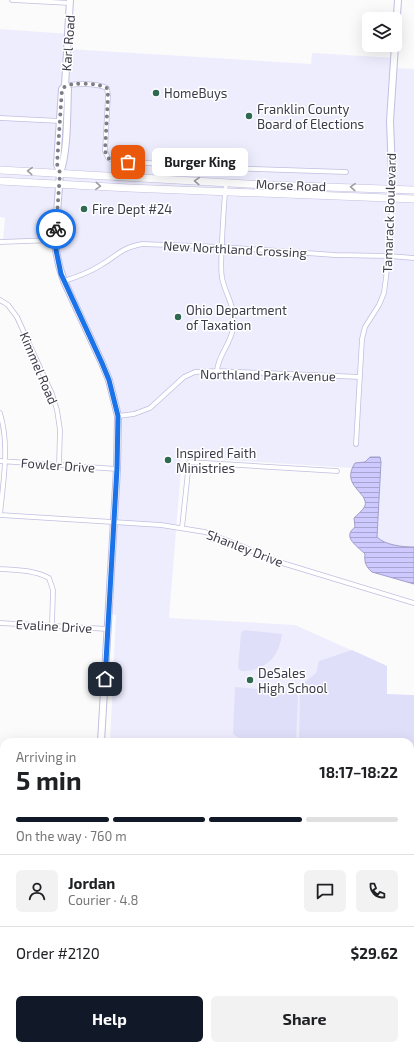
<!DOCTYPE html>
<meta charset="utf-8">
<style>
body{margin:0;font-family:"Exo 2",sans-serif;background:#f2f2f2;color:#202124;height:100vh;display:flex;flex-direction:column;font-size:15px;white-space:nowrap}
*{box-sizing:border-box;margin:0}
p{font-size:13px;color:#757577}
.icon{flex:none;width:22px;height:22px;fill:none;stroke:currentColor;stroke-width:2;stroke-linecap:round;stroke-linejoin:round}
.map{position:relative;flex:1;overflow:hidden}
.details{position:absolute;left:0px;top:738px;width:414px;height:312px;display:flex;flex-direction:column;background:#fff;border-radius:12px 12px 0 0;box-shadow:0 4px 16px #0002}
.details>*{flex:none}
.tools{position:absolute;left:362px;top:12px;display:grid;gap:8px}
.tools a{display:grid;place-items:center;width:40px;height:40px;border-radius:6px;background:#fff;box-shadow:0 4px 16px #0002;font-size:20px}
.pin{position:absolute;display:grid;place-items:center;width:34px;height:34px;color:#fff;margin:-17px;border-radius:8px;box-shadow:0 2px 6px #0006}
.courier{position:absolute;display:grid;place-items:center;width:40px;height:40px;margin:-20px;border:3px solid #1a73e8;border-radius:50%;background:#fff;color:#222;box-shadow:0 1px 5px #0007}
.bubble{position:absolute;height:28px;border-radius:6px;background:#fff;box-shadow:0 4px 16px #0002;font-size:13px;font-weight:700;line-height:28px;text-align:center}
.headline em{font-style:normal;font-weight:700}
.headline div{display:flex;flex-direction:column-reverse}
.headline{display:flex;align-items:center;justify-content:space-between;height:68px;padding:0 16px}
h1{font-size:26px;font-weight:700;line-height:30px}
.bar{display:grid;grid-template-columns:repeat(4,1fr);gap:6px 4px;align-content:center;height:48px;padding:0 16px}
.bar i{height:5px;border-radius:3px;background:#e0e0e0}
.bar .on{background:#111827}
.bar p{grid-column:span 4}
.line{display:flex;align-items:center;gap:10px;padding:0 16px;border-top:1px solid #e0e0e0}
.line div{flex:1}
.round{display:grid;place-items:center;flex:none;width:42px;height:42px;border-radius:6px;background:#f2f2f2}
.cta{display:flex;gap:8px;margin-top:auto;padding:8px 16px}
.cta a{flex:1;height:46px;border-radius:6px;background:#111827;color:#fff;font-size:16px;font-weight:700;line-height:46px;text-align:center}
.cta a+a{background:#f2f2f2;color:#202124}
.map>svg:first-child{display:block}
</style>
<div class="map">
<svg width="414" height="1050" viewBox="0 0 414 1050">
<defs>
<pattern id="water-rules" width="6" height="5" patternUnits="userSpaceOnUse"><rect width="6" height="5" fill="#cec9fe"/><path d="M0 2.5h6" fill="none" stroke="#a8a4d0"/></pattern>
</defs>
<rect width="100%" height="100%" fill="#fbfbfb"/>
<path fill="#eeedfe" d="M0,29L69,34L68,49L311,64L312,53L396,58L395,68L414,69V547L394,545L379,539L377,537L381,462L355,463L352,468L182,457L169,618L295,625L387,666L386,742H110L116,615L110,614L119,449L112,383L60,270L54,239L3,241L5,218L0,217Z
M0,847H4V883H0Z
M88,1046H322V1050H88Z"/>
<path fill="#e0dff9" d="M244,630L282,634C279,658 265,671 241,671L238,668L241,633Z
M352,650L387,666V694L414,695V770H410V742H299L300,686L316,673L319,661Z
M235,687L295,692L298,696L296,742H245L233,734Z
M410,1027H414V1050H322V1046H410Z"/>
<path fill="url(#water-rules)" stroke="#a29ec8" d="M370,457H380L381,462L377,537C385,545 402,547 414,547V584L372,572C366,567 364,562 365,554C356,545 342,537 355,527L354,518C357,515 363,510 365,506C369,492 340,486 355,463L365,462Z"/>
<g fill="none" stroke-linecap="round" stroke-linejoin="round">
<defs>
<path id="street" d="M12,0L70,3
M65,86C77,83 95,83 107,88L108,96L105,151L108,158L115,161L226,168L346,172
M0,118L60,121
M0,242L55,240
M64,281C77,277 90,272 101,265C118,255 121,248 142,244L222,247L335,255L389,256L414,258
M0,300L8,305L17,317L52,394L57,410L60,430L59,465
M217,371C218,355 231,344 233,328C236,305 226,297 222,278C220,266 222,253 222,241C223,221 224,202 226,183
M0,413C10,446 3,482 0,515
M118,416L134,414L150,408L184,377L195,372L217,371L360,377
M356,444L362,339L365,327L379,305L384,293L390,246L392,198
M0,461L117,469
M0,515L161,525L205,532L244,547L269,559L414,603
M182,528L189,462L337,471
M0,569C17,570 34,570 49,578L53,590L52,626
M0,623L108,629
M410,798H414
M410,917H414
M410,988H414"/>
<path id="secondary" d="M70,0L65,86L62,89L57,164L60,173L55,240C56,254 59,268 64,281L102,363L109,380L118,416L117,469L101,742
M60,173C68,152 67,113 68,89L65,86
M392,198V172L390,121L398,0
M410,856H414
M83,1050V1046"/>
<path id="primary" d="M0,170L267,185L414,190
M0,181L129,188L414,199"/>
</defs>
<use href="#street" stroke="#c1bfe0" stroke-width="5.5"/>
<use href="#secondary" stroke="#c1bfe0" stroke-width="8"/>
<use href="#primary" stroke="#c1bfe0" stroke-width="8"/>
<use href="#street" stroke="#fff" stroke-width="4"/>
<use href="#secondary" stroke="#fff" stroke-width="6"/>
<use href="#primary" stroke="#fff" stroke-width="7"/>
</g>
<defs><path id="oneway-chevron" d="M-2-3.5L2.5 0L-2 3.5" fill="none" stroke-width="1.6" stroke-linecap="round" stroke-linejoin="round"/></defs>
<g stroke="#9e9da4">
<use href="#oneway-chevron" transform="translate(30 171) rotate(-177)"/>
<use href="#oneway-chevron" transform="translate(197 181) rotate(-177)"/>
<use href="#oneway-chevron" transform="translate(98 186) rotate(3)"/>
<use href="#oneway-chevron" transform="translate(353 187) rotate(-177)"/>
</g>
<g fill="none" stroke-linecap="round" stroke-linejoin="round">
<path stroke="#7f7e87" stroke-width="4" stroke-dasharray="0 7.2" d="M56,229L60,173L57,164L62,89C69,81 97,83 107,88L108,96L105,151L108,158L115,161L128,162"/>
<path stroke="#1a73e8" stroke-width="5" d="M56,229V250L61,274L102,363L109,380L118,416L117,468L105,679"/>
</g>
<g fill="#306952" stroke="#fff" stroke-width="1.5">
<circle cx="156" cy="93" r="4"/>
<circle cx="249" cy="116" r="4"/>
<circle cx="84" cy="209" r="4"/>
<circle cx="178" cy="317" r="4"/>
<circle cx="168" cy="460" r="4"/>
<circle cx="250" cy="680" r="4"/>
</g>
<g text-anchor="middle" stroke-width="3" stroke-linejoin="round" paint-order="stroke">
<g font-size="13" fill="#3c3b49" stroke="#fff">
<text transform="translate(68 43) rotate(-86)" y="5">Karl Road</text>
<text transform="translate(291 185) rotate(2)" y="5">Morse Road</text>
<text transform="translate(389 213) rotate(-88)" y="5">Tamarack Boulevard</text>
<text transform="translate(235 249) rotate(3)" y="5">New Northland Crossing</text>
<text transform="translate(39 368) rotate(67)" y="5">Kimmel Road</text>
<text transform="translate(268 375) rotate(1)" y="5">Northland Park Avenue</text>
<text transform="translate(58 465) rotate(4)" y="5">Fowler Drive</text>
<text transform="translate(245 548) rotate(21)" y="5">Shanley Drive</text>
<text transform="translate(54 626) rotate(3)" y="5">Evaline Drive</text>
</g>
<g font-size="13" fill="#3c3b49" stroke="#fff" text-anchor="start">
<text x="164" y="98">HomeBuys</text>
<text x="257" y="114">Franklin County<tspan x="257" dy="15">Board of Elections</tspan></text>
<text x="92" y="214">Fire Dept #24</text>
<text x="186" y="315">Ohio Department<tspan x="186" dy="15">of Taxation</tspan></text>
<text x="176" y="458">Inspired Faith<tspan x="176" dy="15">Ministries</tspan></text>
<text x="258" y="678">DeSales<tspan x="258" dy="15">High School</tspan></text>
</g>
</g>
</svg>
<div class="tools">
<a><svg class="icon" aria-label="layers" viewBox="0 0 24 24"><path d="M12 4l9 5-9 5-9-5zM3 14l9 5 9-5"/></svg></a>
</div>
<div class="pin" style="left:128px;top:162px;background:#ea580c"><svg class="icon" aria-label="bag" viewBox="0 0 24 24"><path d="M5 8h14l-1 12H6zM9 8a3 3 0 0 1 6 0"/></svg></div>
<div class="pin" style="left:105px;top:679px;background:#1f2937"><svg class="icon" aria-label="home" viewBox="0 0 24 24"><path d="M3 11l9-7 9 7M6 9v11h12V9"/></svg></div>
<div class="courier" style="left:56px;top:229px"><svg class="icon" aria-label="bike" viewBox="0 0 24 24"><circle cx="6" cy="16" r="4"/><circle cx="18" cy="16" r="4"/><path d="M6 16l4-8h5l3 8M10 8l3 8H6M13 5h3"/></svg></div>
<div class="bubble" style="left:152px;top:148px;width:96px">Burger King</div>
<section class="details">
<div class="headline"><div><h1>5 min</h1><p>Arriving in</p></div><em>18:17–18:22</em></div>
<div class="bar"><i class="on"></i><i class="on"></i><i class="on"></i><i></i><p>On the way · 760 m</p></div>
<div class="line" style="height:72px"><a class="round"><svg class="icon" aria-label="person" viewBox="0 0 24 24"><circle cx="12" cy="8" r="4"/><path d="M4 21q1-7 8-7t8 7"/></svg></a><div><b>Jordan</b><p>Courier · 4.8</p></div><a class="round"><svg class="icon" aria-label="chat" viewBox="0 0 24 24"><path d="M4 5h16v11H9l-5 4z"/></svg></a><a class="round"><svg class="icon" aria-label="phone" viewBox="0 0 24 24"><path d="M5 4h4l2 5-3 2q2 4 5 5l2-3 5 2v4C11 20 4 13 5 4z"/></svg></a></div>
<div class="line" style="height:52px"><div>Order #2120</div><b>$29.62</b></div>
<div class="cta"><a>Help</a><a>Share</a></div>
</section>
</div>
